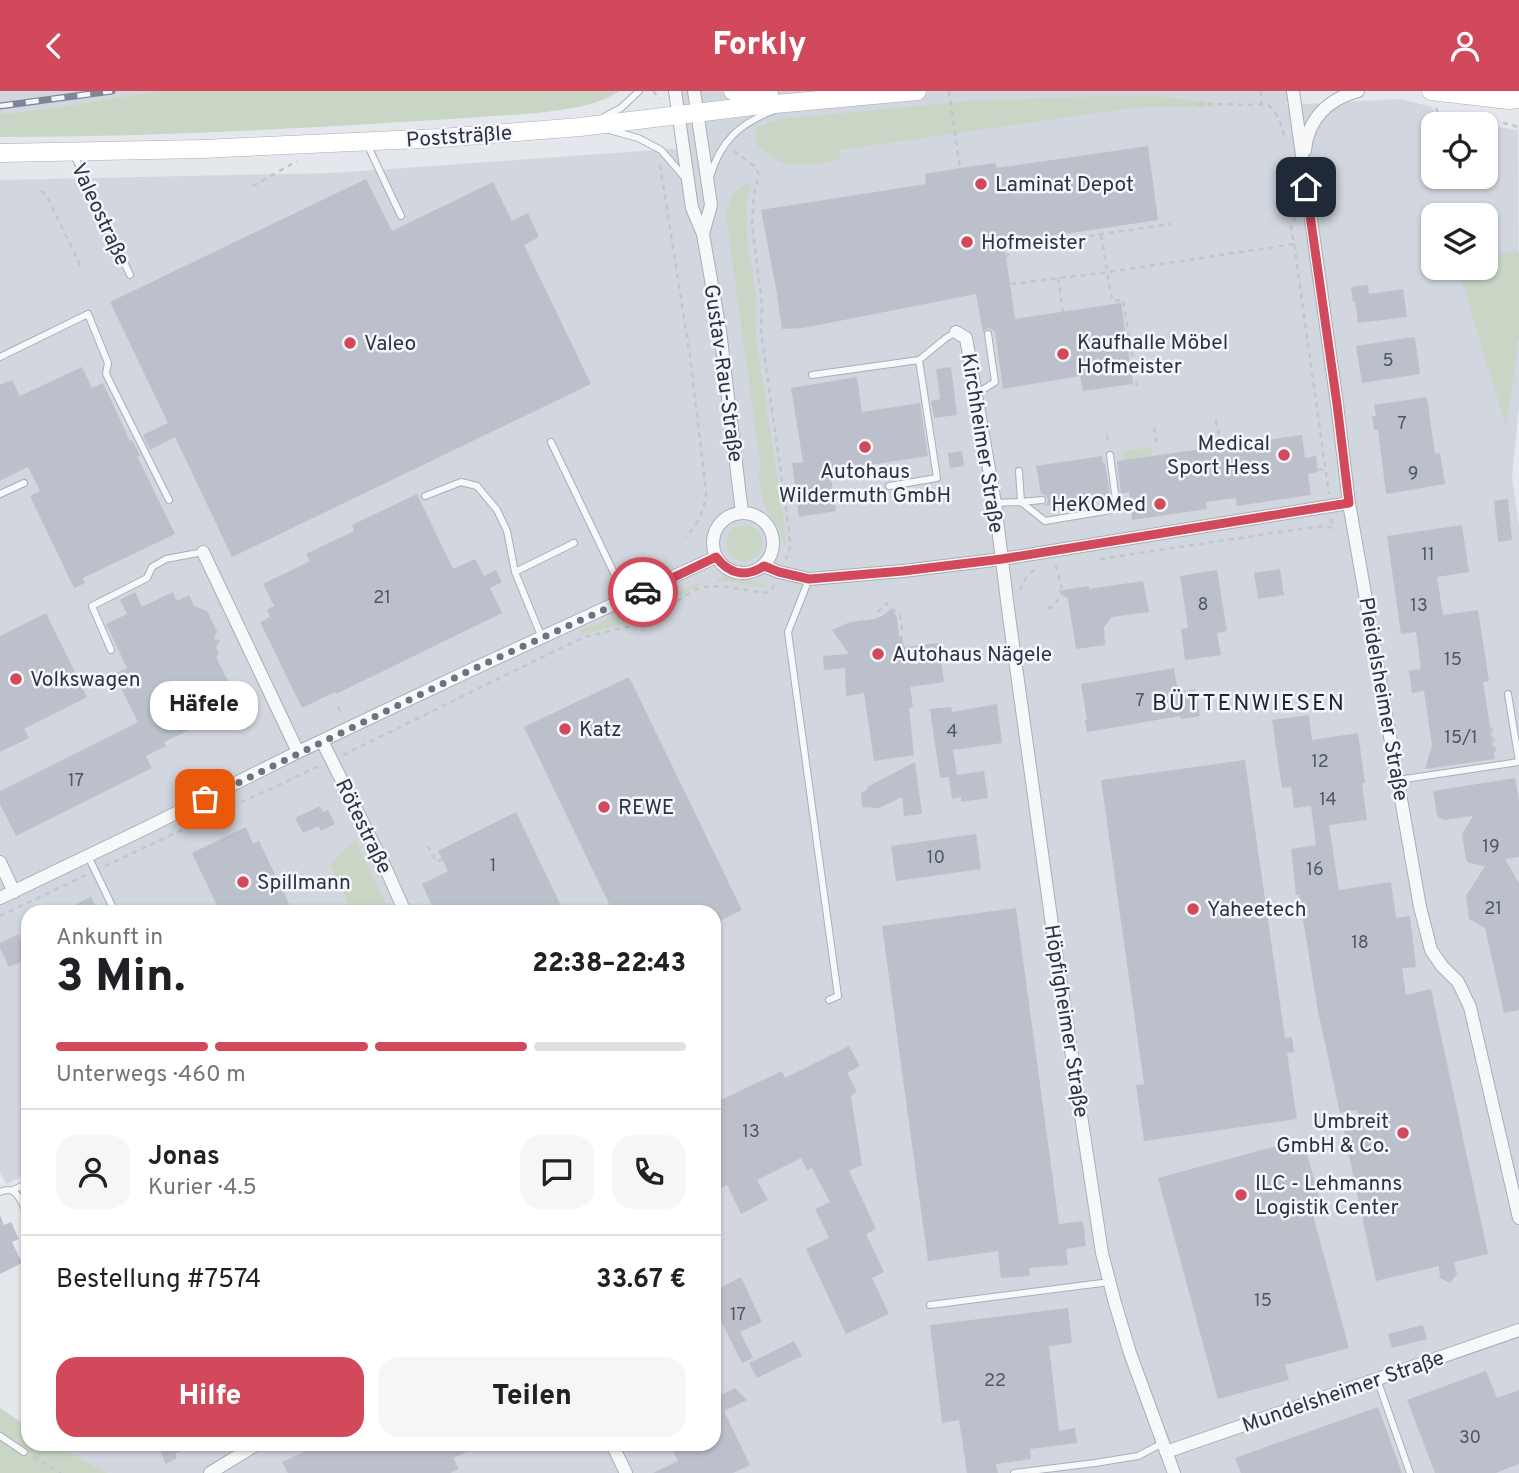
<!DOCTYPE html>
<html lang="de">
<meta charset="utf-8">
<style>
body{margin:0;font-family:Overpass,sans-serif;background:#f6f6f6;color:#202124;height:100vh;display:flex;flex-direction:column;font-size:26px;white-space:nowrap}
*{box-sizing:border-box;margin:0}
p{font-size:23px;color:#757577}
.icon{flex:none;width:38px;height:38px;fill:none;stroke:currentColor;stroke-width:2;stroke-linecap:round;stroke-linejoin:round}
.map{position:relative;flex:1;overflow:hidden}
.side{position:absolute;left:21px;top:814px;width:700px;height:546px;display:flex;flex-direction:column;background:#fff;border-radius:21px;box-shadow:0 2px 5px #0004}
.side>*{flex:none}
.fabs{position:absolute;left:1421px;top:21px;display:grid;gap:14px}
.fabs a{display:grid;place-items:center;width:77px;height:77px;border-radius:14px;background:#fff;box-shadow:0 2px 5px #0004;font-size:35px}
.pin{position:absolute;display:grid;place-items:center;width:60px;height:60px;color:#fff;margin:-30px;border-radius:14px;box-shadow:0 4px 10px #0006}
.courier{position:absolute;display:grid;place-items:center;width:70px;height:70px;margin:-35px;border:5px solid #d1495b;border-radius:50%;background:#fff;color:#222;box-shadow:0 2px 9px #0007}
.bubble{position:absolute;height:49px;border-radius:21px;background:#fff;box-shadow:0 2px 5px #0004;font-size:23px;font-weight:800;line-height:49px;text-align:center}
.overview em{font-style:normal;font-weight:800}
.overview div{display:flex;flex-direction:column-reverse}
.overview{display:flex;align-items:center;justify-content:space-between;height:119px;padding:0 35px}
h1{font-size:46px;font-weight:800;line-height:52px}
.bar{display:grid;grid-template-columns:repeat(4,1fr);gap:10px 7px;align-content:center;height:84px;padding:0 35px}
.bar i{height:9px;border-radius:5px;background:#e0e0e0}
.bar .on{background:#d1495b}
.bar p{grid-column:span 4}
.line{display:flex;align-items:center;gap:18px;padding:0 35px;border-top:2px solid #e0e0e0}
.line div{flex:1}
.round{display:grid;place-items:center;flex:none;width:74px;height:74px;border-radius:21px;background:#f6f6f6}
.primary-button{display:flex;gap:14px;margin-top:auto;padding:14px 35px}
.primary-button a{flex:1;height:80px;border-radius:21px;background:#d1495b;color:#fff;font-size:28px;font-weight:800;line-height:80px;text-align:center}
.primary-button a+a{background:#f6f6f6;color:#202124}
header{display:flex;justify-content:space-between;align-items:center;height:91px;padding:0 35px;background:#d1495b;color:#fff;font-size:32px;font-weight:800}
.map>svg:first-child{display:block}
</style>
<header><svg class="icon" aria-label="back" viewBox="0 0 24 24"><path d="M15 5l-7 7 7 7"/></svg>Forkly<svg class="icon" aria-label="person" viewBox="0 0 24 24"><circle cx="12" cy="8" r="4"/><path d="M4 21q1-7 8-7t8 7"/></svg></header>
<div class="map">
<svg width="1519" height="1382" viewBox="0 0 1519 1382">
<rect width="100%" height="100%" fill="#e4e7ec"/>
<path fill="#d2d6de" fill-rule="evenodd" d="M0,0H158L54,17L0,23Z
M668,0H1295L1285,14L1400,8L1432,16L1441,33H1433V86H1486V34L1518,39L1519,313L1512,387L1519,435V1382H108L60,1358L64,1353H714V821H28V1083L6,1093L0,1081V89L333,82L685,57ZM1433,124H1486V177H1433Z"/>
<path fill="#c9d6c5" d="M158,0H620C594,16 567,18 538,22C359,34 180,46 0,46V23L54,17Z
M1158,5L1195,10L1212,11V16H1138L839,59L840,69C823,71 801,77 783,72C778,71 773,67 769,64C757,57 753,50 757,36L782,28L968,10L1073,6Z
M751,92L746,116L748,159L756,201V248L785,436L786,454L784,456L780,439L769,423L763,409L759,390L760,371L726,125C730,108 732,96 751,92Z
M1519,160V245L1506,336L1458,177H1486V165Z
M1151,356L1152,365L1124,369L1122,361Z
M726 452a18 18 0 1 1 36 0a18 18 0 1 1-36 0Z
M723,485L743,489L757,490L765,493V497L733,491L717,490V487Z
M699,492L701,494L679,505L648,526L581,544V539L583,538Z
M355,749L388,817L387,821H353L330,774Z
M0,1317L28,1336V1353H52L108,1382H0Z"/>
<path fill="#bbc0ca" d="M1148,55L1158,129L1004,152L1015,228L1121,212L1133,293L1083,300L1080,285L1003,298L995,241L988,237L983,241L976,203L803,237L782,238L776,197L761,119L926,93L925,83L960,77L995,72L997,77Z
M366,88L392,140L493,91L512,130L528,122L539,146L524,154L591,293L232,466L175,346L150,359L143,344L168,332L110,211Z
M1368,194L1369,203L1403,198L1407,226L1358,232L1355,210L1353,211L1351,196Z
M1413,246L1415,247L1420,283L1362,292L1356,255Z
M82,276L92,297L103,292L130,350L132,349L140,364L137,365L175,443L83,487L85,492L74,497L30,405L40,400L28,376L0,390V294L12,289L20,305Z
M951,276L957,324L934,327L931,310L940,308L936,278Z
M857,286L862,321L920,312L928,365L830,380L836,420L799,426L792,372L803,371L791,297Z
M1427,306L1435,363L1440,362L1445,393L1386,403L1378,339H1374L1372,325H1376L1374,314Z
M1302,344L1305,367L1316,365L1318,381L1308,383L1311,404L1237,415L1236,407L1206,411L1207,418L1132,429L1129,401L1121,403L1117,370Z
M962,360L964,375L950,377L948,362Z
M1102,365L1103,372H1105L1110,405L1043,415L1047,412L1048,408L1045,404L1041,403L1036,375Z
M417,403L453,478L475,468L484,485L496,479L502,491L490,497L502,522L336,603L335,601L302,617L260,531L270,526L267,519L274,515L263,493L310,470L306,463L354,440L352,434Z
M1508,408L1512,449L1498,451L1494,410Z
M1462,434L1469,481L1437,486L1443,524L1478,519L1489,590L1483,591L1495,668L1425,678L1432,654L1424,600L1412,602L1409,581L1408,580L1421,578L1416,541L1401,543L1387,445Z
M1280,478L1284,504L1258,508L1254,482Z
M1217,479L1227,540L1217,542L1221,564L1185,569L1181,538L1188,537L1180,485Z
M1143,490L1149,521L1112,526L1104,536L1105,554L1076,558L1068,508L1058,500L1089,495V498Z
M135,501L142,516L173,501L177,510L189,504L194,515L207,520L217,540L214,548L220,549L216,556L219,562L216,566L230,594L235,592L247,616L233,623L231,619L164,651L166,655L146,665L152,677L16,745L0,713V700L138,631L114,583L127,577L106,533L127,523L120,509Z
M891,518L897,526L899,545H902L904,556L939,552L944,591L910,596L913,616L909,617L914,664L874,670L864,602L846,605L845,577L824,579L823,565L849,563L832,539L850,531L875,528L882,525Z
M46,522L87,606L24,638L29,647L0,661V545Z
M1174,577L1178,601L1195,598L1200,625L1181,628L1180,625L1087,641L1085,629H1087L1081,593Z
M629,586L742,819L714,833V821H613L524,636Z
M997,613L1002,652L953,659L957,684L984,680L988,707L961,711V706L952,708L949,686L940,687L930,618L951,616L952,621Z
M1309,624L1312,649L1358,642L1365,692H1362L1367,729L1329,734L1339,799L1391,791L1396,827L1410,825L1416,876L1402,877L1406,904L1431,898L1488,1163L1454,1171L1457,1183L1450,1192L1440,1187L1439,1175L1376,1190L1343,1037L1360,1032L1357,1019L1340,1022L1318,920L1299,804H1296L1291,758L1316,754L1311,715L1294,717L1291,696L1282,697L1272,629Z
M1245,669L1285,947L1292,946L1294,961L1287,962L1297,1028L1144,1050L1136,994L1144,993L1101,689Z
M915,671L922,723L904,725L902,706L879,717L862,716L861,702L868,698L867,696Z
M1515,687L1519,710V766L1505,768L1519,792V919L1504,922L1485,837L1469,828L1466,805L1485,775L1469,772L1466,769L1462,743L1473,725L1444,729L1437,725L1433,700Z
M320,715L323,721L328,719L335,733L321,740L318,735L303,742L295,727Z
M516,721L564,821H435L422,793L448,780L438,760Z
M246,736L253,753L259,750L293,821H220L192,762Z
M976,743L981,778L896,790L891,755Z
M91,806L98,821H60Z
M1016,817L1059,1133L1083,1130L1086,1155L1066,1158L1068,1174L1029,1177L1030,1185L1001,1187L998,1160L928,1170L882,835Z
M18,843L28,864V868L9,876L0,857V852Z
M849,955L860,975L847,982L857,1001L851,1005L862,1074L849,1080L876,1138L866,1143L884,1181L872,1187L889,1223L846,1243L806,1158L829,1147L815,1118L830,1111L812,1077L807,1079L801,1067L757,1089L768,1109L741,1123L727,1094L714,1101V1012L782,980L785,987Z
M1303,1048L1323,1121L1313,1124L1349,1257L1285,1274L1289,1289L1218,1308L1158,1087Z
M0,1124L4,1134L11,1131L19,1148L12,1151L22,1172L0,1183Z
M741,1186L762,1231L740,1241L753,1267L742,1272L714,1216V1200Z
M1068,1217L1072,1252L1049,1255L1059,1340L1075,1337L1077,1352L1030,1358L1031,1368L996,1373L998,1382H967L959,1329L942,1332L930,1234Z
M1423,1234L1427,1248L1392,1257L1388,1243Z
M794,1250L802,1265L757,1287L749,1272Z
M1486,1280L1497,1307L1519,1299V1373L1496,1382H1435L1407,1309Z
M735,1297L747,1309L724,1320L750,1374L733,1382H653L678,1370L673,1360L687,1353H714V1300L717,1306Z
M1378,1316L1402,1382H1241L1235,1367Z
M164,1353H195L175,1363L177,1367L166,1373L158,1356Z
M321,1353H483L453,1367L459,1378L450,1382H288L282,1371Z"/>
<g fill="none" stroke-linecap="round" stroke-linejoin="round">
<defs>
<path id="lane" d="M604,26L621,17L639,0
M609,39L638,47L661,59L686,88
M367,53L401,125
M73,62L130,184
M710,86C720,50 740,32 775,19
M0,266L88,223L108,272L106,283L169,409
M919,269L946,247L956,241
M812,284L919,269L937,387L889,395
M976,303L995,291L988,243
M551,351L626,507
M1019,380L1021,411L1042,409
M0,403L24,392
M425,405L461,391L477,395L497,419L507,440L515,481
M995,412L1021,411L1045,430L1117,418L1110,364
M809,488L788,541L838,905L829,909
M542,547L515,481L574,452
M111,559L92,515L147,487L152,476L166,468L203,461
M1398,689L1519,671L1508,603
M88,765L115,821
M13,1099L28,1092
M0,1101C17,1093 21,1111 28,1124
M930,1214L1110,1191
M1377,1288L1410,1382
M0,1345L24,1361
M1014,1382L1095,1372L1138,1365L1163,1352"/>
<path id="street" d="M675,0L692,117L703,143L720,240L742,422
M694,0L711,114L703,143
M1293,0L1337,313L1349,412L1420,816L1431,859L1442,875L1458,891L1470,916L1519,1127
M1305,59C1308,28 1328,8 1358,0
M956,241L966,247L995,412L1008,518L1052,834L1102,1162L1115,1212L1130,1262L1174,1382
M713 452a30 30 0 1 1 60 0a30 30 0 1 1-60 0Z
M203,461L298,661
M764,475L779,481L809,488L903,480L1002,468L1349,412
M322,650L385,776L405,821
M0,771L14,801
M0,807L148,736L298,661L473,578L716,466
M612,1353L626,1382
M1166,1361L1519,1239
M210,1382L257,1353"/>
<path id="secondary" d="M733,0L753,5L769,4
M1431,0L1509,9L1519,8
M0,62L202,58L441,47L580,36L753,15L917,0"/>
</defs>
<use href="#lane" stroke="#a9aeb7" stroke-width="8"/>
<use href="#street" stroke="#a9aeb7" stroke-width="14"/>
<use href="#secondary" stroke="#a9aeb7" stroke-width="19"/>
<path stroke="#c2c5cb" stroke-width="2.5" stroke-dasharray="5 5" stroke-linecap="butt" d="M653,0L660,8
M949,0L960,77
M1261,0V13
M1198,13L1268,14C1279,23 1282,36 1285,49
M1436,17L1440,28L1446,33
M1473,33L1500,31L1519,36
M734,60L754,75L759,83L754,104L752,134L762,213L761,240L789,439L790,457L786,468
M660,74L690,265L706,400C705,419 699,433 685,446
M253,95L297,70
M41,100L46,103L81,176
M1101,144L1112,210L1123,209L1138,300
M1294,153L1329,403
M1006,167L1013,156L1171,133
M1058,187L1063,221
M1011,193L1109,181L1294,153L1291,137L1296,125
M1216,329L1221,355
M1154,337L1157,354
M1107,344L1109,354
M1318,379L1325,378
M1100,468L1306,437L1323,435L1333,437L1331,427
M1056,474L1062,498
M1020,499L1026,487L1036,477
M1048,517L1053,516L1062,503
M878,521L886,512L900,525L902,539
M338,616L343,625
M1490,638H1492L1496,665
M343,664L565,555L585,546L643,532L690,502L702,496L722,495L764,502L770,501L775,493
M428,755L436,771L442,768
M105,775L321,674
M0,825L86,784
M33,1366L61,1382"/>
<use href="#lane" stroke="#f7f8fa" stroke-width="6"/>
<use href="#street" stroke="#f7f8fa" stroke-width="12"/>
<use href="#secondary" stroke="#fff" stroke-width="18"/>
<defs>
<path id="rail" d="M0,15L112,0"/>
</defs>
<use href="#rail" stroke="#7d8696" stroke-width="7"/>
<use href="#rail" stroke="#f4f6f9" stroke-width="4.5" stroke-dasharray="13" stroke-linecap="butt"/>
</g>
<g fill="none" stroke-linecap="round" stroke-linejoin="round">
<path stroke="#6c737f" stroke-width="7" stroke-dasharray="0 12.6" d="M205,708L473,578L643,501"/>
<path stroke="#d1495b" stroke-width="9" d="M643,501L716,466C729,483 746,487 764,475L779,481L809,488L903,480L1002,468L1349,412L1337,313L1306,96"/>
</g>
<g fill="#d1495b" stroke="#f4f6f9" stroke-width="2.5">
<circle cx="981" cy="93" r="7"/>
<circle cx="967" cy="151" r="7"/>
<circle cx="350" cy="252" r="7"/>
<circle cx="1063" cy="263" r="7"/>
<circle cx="865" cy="356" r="7"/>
<circle cx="1284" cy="364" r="7"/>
<circle cx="1160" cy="413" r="7"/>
<circle cx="878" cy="563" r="7"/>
<circle cx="16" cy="588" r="7"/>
<circle cx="565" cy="638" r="7"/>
<circle cx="604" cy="716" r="7"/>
<circle cx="243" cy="791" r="7"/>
<circle cx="1193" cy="818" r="7"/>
<circle cx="1403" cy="1042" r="7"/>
<circle cx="1241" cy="1104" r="7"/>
</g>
<g text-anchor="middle" stroke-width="5" stroke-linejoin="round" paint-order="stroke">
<g font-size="18" fill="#4f5766">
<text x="1388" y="275">5</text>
<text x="1402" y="338">7</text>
<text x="1413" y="388">9</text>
<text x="1428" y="469">11</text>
<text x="382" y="512">21</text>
<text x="1203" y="519">8</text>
<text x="1419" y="520">13</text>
<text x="1453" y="574">15</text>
<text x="1140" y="615">7</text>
<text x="952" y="646">4</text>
<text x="1461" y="652">15/1</text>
<text x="1320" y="676">12</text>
<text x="76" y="695">17</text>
<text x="1328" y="714">14</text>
<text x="1491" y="761">19</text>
<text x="936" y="772">10</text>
<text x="493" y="780">1</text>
<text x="1315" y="784">16</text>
<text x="1493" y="823">21</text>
<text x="1360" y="857">18</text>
<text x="751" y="1046">13</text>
<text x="1263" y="1215">15</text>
<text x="738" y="1229">17</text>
<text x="995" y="1295">22</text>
<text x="1470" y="1352">30</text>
</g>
<g font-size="21" fill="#2b3445" stroke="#f4f6f9">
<text transform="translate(459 45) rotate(-4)" y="7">Poststräßle</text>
<text transform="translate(101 123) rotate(65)" y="7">Valeostraße</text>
<text transform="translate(724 282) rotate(82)" y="7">Gustav-Rau-Straße</text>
<text transform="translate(983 352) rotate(81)" y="7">Kirchheimer Straße</text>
<text transform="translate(1384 608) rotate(80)" y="7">Pleidelsheimer Straße</text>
<text transform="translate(364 735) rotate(64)" y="7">Rötestraße</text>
<text transform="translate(1067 930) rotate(81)" y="7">Höpfigheimer Straße</text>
<text transform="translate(1343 1300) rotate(-19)" y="7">Mundelsheimer Straße</text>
</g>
<g font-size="21" fill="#2b3445" stroke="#f4f6f9" text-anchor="start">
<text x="995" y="100">Laminat Depot</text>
<text x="981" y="158">Hofmeister</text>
<text x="1077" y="258">Kaufhalle Möbel<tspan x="1077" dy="24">Hofmeister</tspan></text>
<text x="364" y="259">Valeo</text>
<text x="1270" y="359" text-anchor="end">Medical<tspan x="1270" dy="24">Sport Hess</tspan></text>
<text x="865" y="387" text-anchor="middle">Autohaus<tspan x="865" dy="24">Wildermuth GmbH</tspan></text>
<text x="1146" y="420" text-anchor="end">HeKOMed</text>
<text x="892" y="570">Autohaus Nägele</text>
<text x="30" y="595">Volkswagen</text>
<text x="579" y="645">Katz</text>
<text x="618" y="723">REWE</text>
<text x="257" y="798">Spillmann</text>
<text x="1207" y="825">Yaheetech</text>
<text x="1389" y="1037" text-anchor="end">Umbreit<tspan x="1389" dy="24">GmbH &amp; Co.</tspan></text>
<text x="1255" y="1099">ILC - Lehmanns<tspan x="1255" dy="24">Logistik Center</tspan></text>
</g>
<g font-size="23" letter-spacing="2" fill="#1d2536" stroke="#f4f6f9">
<text x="1249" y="619">BÜTTENWIESEN</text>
</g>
</g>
</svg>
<div class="fabs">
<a><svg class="icon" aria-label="locate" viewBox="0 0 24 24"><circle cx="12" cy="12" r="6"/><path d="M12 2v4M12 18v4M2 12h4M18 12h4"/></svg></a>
<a><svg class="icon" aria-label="layers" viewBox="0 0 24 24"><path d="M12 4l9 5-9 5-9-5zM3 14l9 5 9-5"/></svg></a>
</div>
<div class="pin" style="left:205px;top:708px;background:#ea580c"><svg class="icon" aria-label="bag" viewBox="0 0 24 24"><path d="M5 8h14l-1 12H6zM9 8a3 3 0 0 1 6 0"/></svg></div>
<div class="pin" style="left:1306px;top:96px;background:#1f2937"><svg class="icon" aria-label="home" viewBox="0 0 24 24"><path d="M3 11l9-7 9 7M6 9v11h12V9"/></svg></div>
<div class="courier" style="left:643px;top:501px"><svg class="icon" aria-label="car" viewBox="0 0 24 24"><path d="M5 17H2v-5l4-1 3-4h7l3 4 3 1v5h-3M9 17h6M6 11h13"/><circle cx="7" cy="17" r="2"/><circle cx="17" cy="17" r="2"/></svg></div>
<div class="bubble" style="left:150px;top:590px;width:108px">Häfele</div>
<section class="side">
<div class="overview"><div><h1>3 Min.</h1><p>Ankunft in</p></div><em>22:38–22:43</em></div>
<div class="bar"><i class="on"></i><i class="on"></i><i class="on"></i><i></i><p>Unterwegs · 460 m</p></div>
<div class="line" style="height:126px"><a class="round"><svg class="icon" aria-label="person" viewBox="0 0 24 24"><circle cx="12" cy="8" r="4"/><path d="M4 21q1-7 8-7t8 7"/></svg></a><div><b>Jonas</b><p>Kurier · 4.5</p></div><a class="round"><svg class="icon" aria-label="chat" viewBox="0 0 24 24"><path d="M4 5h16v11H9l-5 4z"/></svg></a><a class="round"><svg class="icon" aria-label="phone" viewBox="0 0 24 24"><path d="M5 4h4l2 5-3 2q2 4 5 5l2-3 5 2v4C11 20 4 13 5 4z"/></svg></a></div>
<div class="line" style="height:91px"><div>Bestellung #7574</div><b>33.67 €</b></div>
<div class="primary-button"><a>Hilfe</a><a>Teilen</a></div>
</section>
</div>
